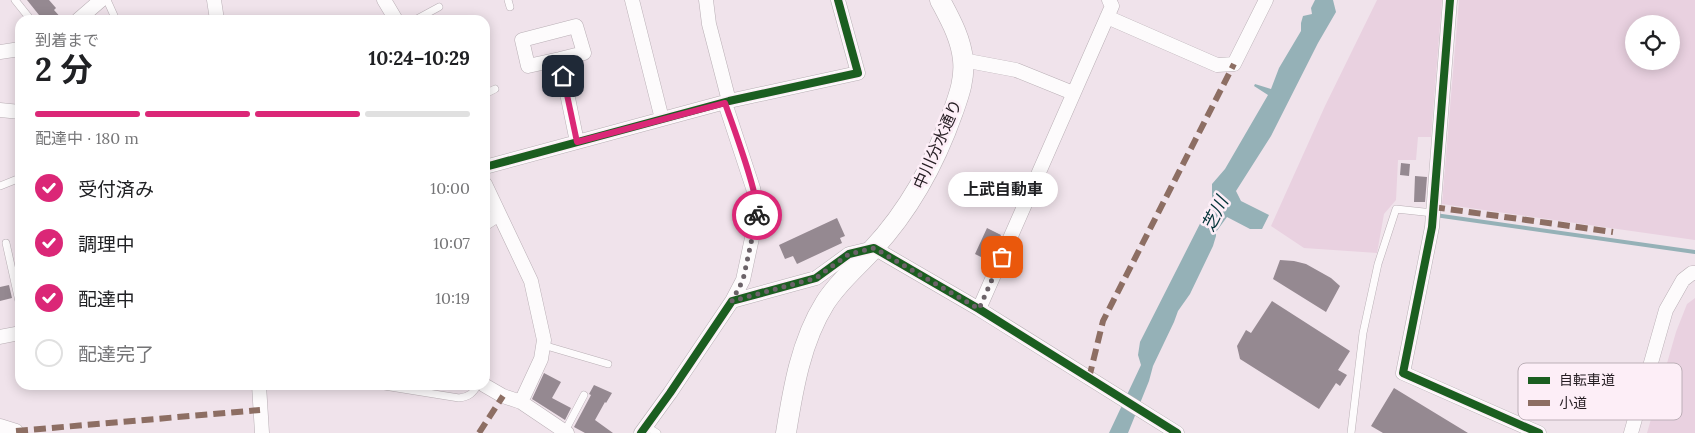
<!DOCTYPE html>
<html lang="ja">
<meta charset="utf-8">
<style>
body{margin:0;font-family:Lora,"Noto Sans JP",serif;background:#f2f2f2;color:#202124;height:100vh;display:flex;flex-direction:column;font-size:19px;white-space:nowrap}
*{box-sizing:border-box;margin:0}
p{font-size:16px;color:#757577}
.icon{flex:none;width:28px;height:28px;fill:none;stroke:currentColor;stroke-width:2;stroke-linecap:round;stroke-linejoin:round}
.map{position:relative;flex:1;overflow:hidden}
.side{position:absolute;left:15px;top:15px;width:475px;height:375px;display:flex;flex-direction:column;background:#fff;border-radius:15px;box-shadow:0 2px 12px #0003}
.side>*{flex:none}
.fabs{position:absolute;left:1625px;top:15px;display:grid;gap:10px}
.fabs a{display:grid;place-items:center;width:55px;height:55px;border-radius:50%;background:#fff;box-shadow:0 2px 12px #0003;font-size:25px}
.pin{position:absolute;display:grid;place-items:center;width:42px;height:42px;color:#fff;margin:-21px;border-radius:10px;box-shadow:0 2px 8px #0006}
.courier{position:absolute;display:grid;place-items:center;width:50px;height:50px;margin:-25px;border:4px solid #db2777;border-radius:50%;background:#fff;color:#222;box-shadow:0 1px 6px #0007}
.bubble{position:absolute;height:35px;border-radius:18px;background:#fff;box-shadow:0 2px 12px #0003;font-size:16px;font-weight:700;line-height:35px;text-align:center}
.summary em{font-style:normal;font-weight:700}
.summary div{display:flex;flex-direction:column-reverse}
.summary{display:flex;align-items:center;justify-content:space-between;height:85px;padding:0 20px}
h1{font-size:32px;font-weight:700;line-height:38px}
.bar{display:grid;grid-template-columns:repeat(4,1fr);gap:8px 5px;align-content:center;height:60px;padding:0 20px}
.bar i{height:6px;border-radius:4px;background:#e0e0e0}
.bar .on{background:#db2777}
.bar p{grid-column:span 4}
ol{padding:0 20px;list-style:none}
li{display:flex;align-items:center;gap:15px;height:55px}
li p{margin-inline-start:auto}
li .icon{padding:5px;border-radius:50%;background:#db2777;color:#fff;stroke-width:4}
li:last-child{color:#757577}
li i{width:28px;height:28px;border:2px solid #e0e0e0;border-radius:50%}
.map>svg:first-child{display:block}
</style>
<div class="map">
<svg width="1695" height="433" viewBox="0 0 1695 433">
<rect width="100%" height="100%" fill="#f0e3eb"/>
<path fill="#e9d1e0" fill-rule="evenodd" d="M1377,0H1442L1431,137H1418L1416,160H1398L1396,200L1384,214L1377,253L1304,248L1271,226L1325,106Z
M1459,0H1695V240L1442,204ZM1634,24H1671V61H1634Z
M1695,298V433H1647L1676,332L1687,304Z"/>
<path fill="#95b1b7" d="M1315,0H1333L1336,12L1318,43L1271,136L1236,191L1241,201L1269,215L1262,229H1250L1227,217L1216,232V236L1213,246L1190,294L1178,311L1174,322L1153,366L1149,381L1128,433H1109L1141,365L1138,355L1140,342L1212,200V184L1225,169L1268,95L1254,86L1255,84L1271,89L1279,68L1301,31V23L1303,16L1312,14L1311,8Z"/>
<g fill="none" stroke-linecap="round" stroke-linejoin="round">
<path stroke="#95b1b7" stroke-width="4" d="M1435,215L1695,252"/>
</g>
<path fill="#958991" d="M27,0H49L56,8L54,10L63,20H43Z
M1401,163L1410,164L1409,176L1400,175Z
M1415,176L1427,177L1425,202H1414Z
M837,218L845,236L840,238L842,243L797,264L793,256L785,259L779,245Z
M987,228L1001,235L989,261L975,254Z
M1280,260L1294,261L1306,264L1331,278L1340,286L1326,312L1273,279Z
M9,285L12,298L0,301V287Z
M1272,301L1350,351L1338,370L1347,375L1340,386L1336,383L1319,409L1240,359L1237,346L1246,330L1251,333Z
M544,373L561,382L552,398L571,408L565,420L532,399Z
M594,385L612,393L606,403L605,402L595,420L613,433H585L574,427L591,395L589,394Z
M1394,388L1468,433H1383L1371,426Z"/>
<g fill="none" stroke-linecap="round" stroke-linejoin="round">
<defs>
<path id="lane" d="M15,0L31,20
M107,0L116,20
M508,0L510,7
M415,20L439,7
M485,94L495,89
M0,186L20,178
M6,243L20,306
M543,345L608,364
M378,385L459,398C469,397 473,393 478,385
M646,426L657,433
M565,431L584,395
M1351,433L1363,333L1378,264L1396,209L1433,213"/>
<path id="street" d="M214,0L217,20
M384,0L396,20
M632,0L662,119
M706,0L709,24L729,101
M1450,0L1432,227L1403,373L1539,433
M1107,17L1217,65L1234,64L1266,0
M78,20L101,0
M0,52L20,49
M560,59L528,66L522,40L576,26L584,53L560,59L577,142
M963,60L1016,70L1073,93
M725,103L753,188L758,210L743,280L732,301
M0,110L20,112
M485,167L729,101L858,73L838,0
M485,184L531,281L544,340L541,359L521,402
M485,223L499,214
M979,309L1112,6L1109,0
M0,337L20,333
M259,385L262,433
M484,385L503,396L521,402L567,433
M0,426L16,431
M641,433L670,393L732,301L816,278L849,254L874,248L979,309L1177,433
M1631,433L1666,310L1683,280L1692,273H1695"/>
<path id="secondary" d="M786,433C793,389 801,341 825,303C838,282 857,267 873,249C910,209 935,163 953,112C959,95 965,79 963,60C961,38 950,19 940,0"/>
</defs>
<use href="#lane" stroke="#b9afb5" stroke-width="8"/>
<use href="#street" stroke="#b9afb5" stroke-width="15"/>
<use href="#secondary" stroke="#b9afb5" stroke-width="21"/>
<use href="#lane" stroke="#fdfbfc" stroke-width="7"/>
<use href="#street" stroke="#fdfbfc" stroke-width="14"/>
<use href="#secondary" stroke="#fdfbfc" stroke-width="20"/>
<path stroke="#8d6e63" stroke-width="6" stroke-dasharray="12 6" stroke-linecap="butt" d="M1433,207L1613,232
M1089,378L1103,321L1234,64
M16,431L260,410
M479,433L503,396"/>
<defs>
<path id="cycleway" d="M1450,0L1432,227L1403,373L1539,433
M485,167L729,101L858,73L838,0
M641,433L670,393L732,301L816,278L849,254L874,248L979,309L1177,433"/>
</defs>
<use href="#cycleway" stroke="#fdeef7" stroke-width="11"/>
<use href="#cycleway" stroke="#1b5e20" stroke-width="8"/>
</g>
<g fill="none" stroke-linecap="round" stroke-linejoin="round">
<path stroke="#6b6268" stroke-width="5" stroke-dasharray="0 9" d="M757,215L743,280L732,301L816,278L849,254L874,248L979,309L1002,257"/>
<path stroke="#db2777" stroke-width="6" d="M563,76L577,142L725,103C732,124 760,197 757,215"/>
</g>
<g text-anchor="middle" stroke-width="5" stroke-linejoin="round" paint-order="stroke">
<g font-size="16" fill="#241c21" stroke="#fdeef7">
<text transform="translate(937 144) rotate(-66)" y="6">中川分水通り</text>
</g>
<g font-size="18" font-style="italic" fill="#033338" stroke="#fdeef7">
<text transform="translate(1215 214) rotate(-63)" y="6">芝川</text>
</g>
</g>
<rect x="1518" y="363" width="164" height="57" rx="8" fill="#fdeef7" stroke="#bcafb7" stroke-width="1"/>
<rect x="1528" y="377" width="22" height="7" fill="#1b5e20"/>
<rect x="1528" y="400" width="22" height="6" fill="#8d6e63"/>
<g font-size="14" fill="#241c21">
<text x="1559" y="385">自転車道</text>
<text x="1559" y="408">小道</text>
</g>
</svg>
<div class="fabs">
<a><svg class="icon" aria-label="locate" viewBox="0 0 24 24"><circle cx="12" cy="12" r="6"/><path d="M12 2v4M12 18v4M2 12h4M18 12h4"/></svg></a>
</div>
<div class="pin" style="left:1002px;top:257px;background:#ea580c"><svg class="icon" aria-label="bag" viewBox="0 0 24 24"><path d="M5 8h14l-1 12H6zM9 8a3 3 0 0 1 6 0"/></svg></div>
<div class="pin" style="left:563px;top:76px;background:#1f2937"><svg class="icon" aria-label="home" viewBox="0 0 24 24"><path d="M3 11l9-7 9 7M6 9v11h12V9"/></svg></div>
<div class="courier" style="left:757px;top:215px"><svg class="icon" aria-label="bike" viewBox="0 0 24 24"><circle cx="6" cy="16" r="4"/><circle cx="18" cy="16" r="4"/><path d="M6 16l4-8h5l3 8M10 8l3 8H6M13 5h3"/></svg></div>
<div class="bubble" style="left:948px;top:172px;width:110px">上武自動車</div>
<section class="side">
<div class="summary"><div><h1>2 分</h1><p>到着まで</p></div><em>10:24–10:29</em></div>
<div class="bar"><i class="on"></i><i class="on"></i><i class="on"></i><i></i><p>配達中 · 180 m</p></div>
<ol>
<li><svg class="icon" aria-label="check" viewBox="0 0 24 24"><path d="M5 12l5 5 9-10"/></svg>受付済み<p>10:00</p></li>
<li><svg class="icon" aria-label="check" viewBox="0 0 24 24"><path d="M5 12l5 5 9-10"/></svg>調理中<p>10:07</p></li>
<li><svg class="icon" aria-label="check" viewBox="0 0 24 24"><path d="M5 12l5 5 9-10"/></svg>配達中<p>10:19</p></li>
<li><i></i>配達完了</li>
</ol>
</section>
</div>
